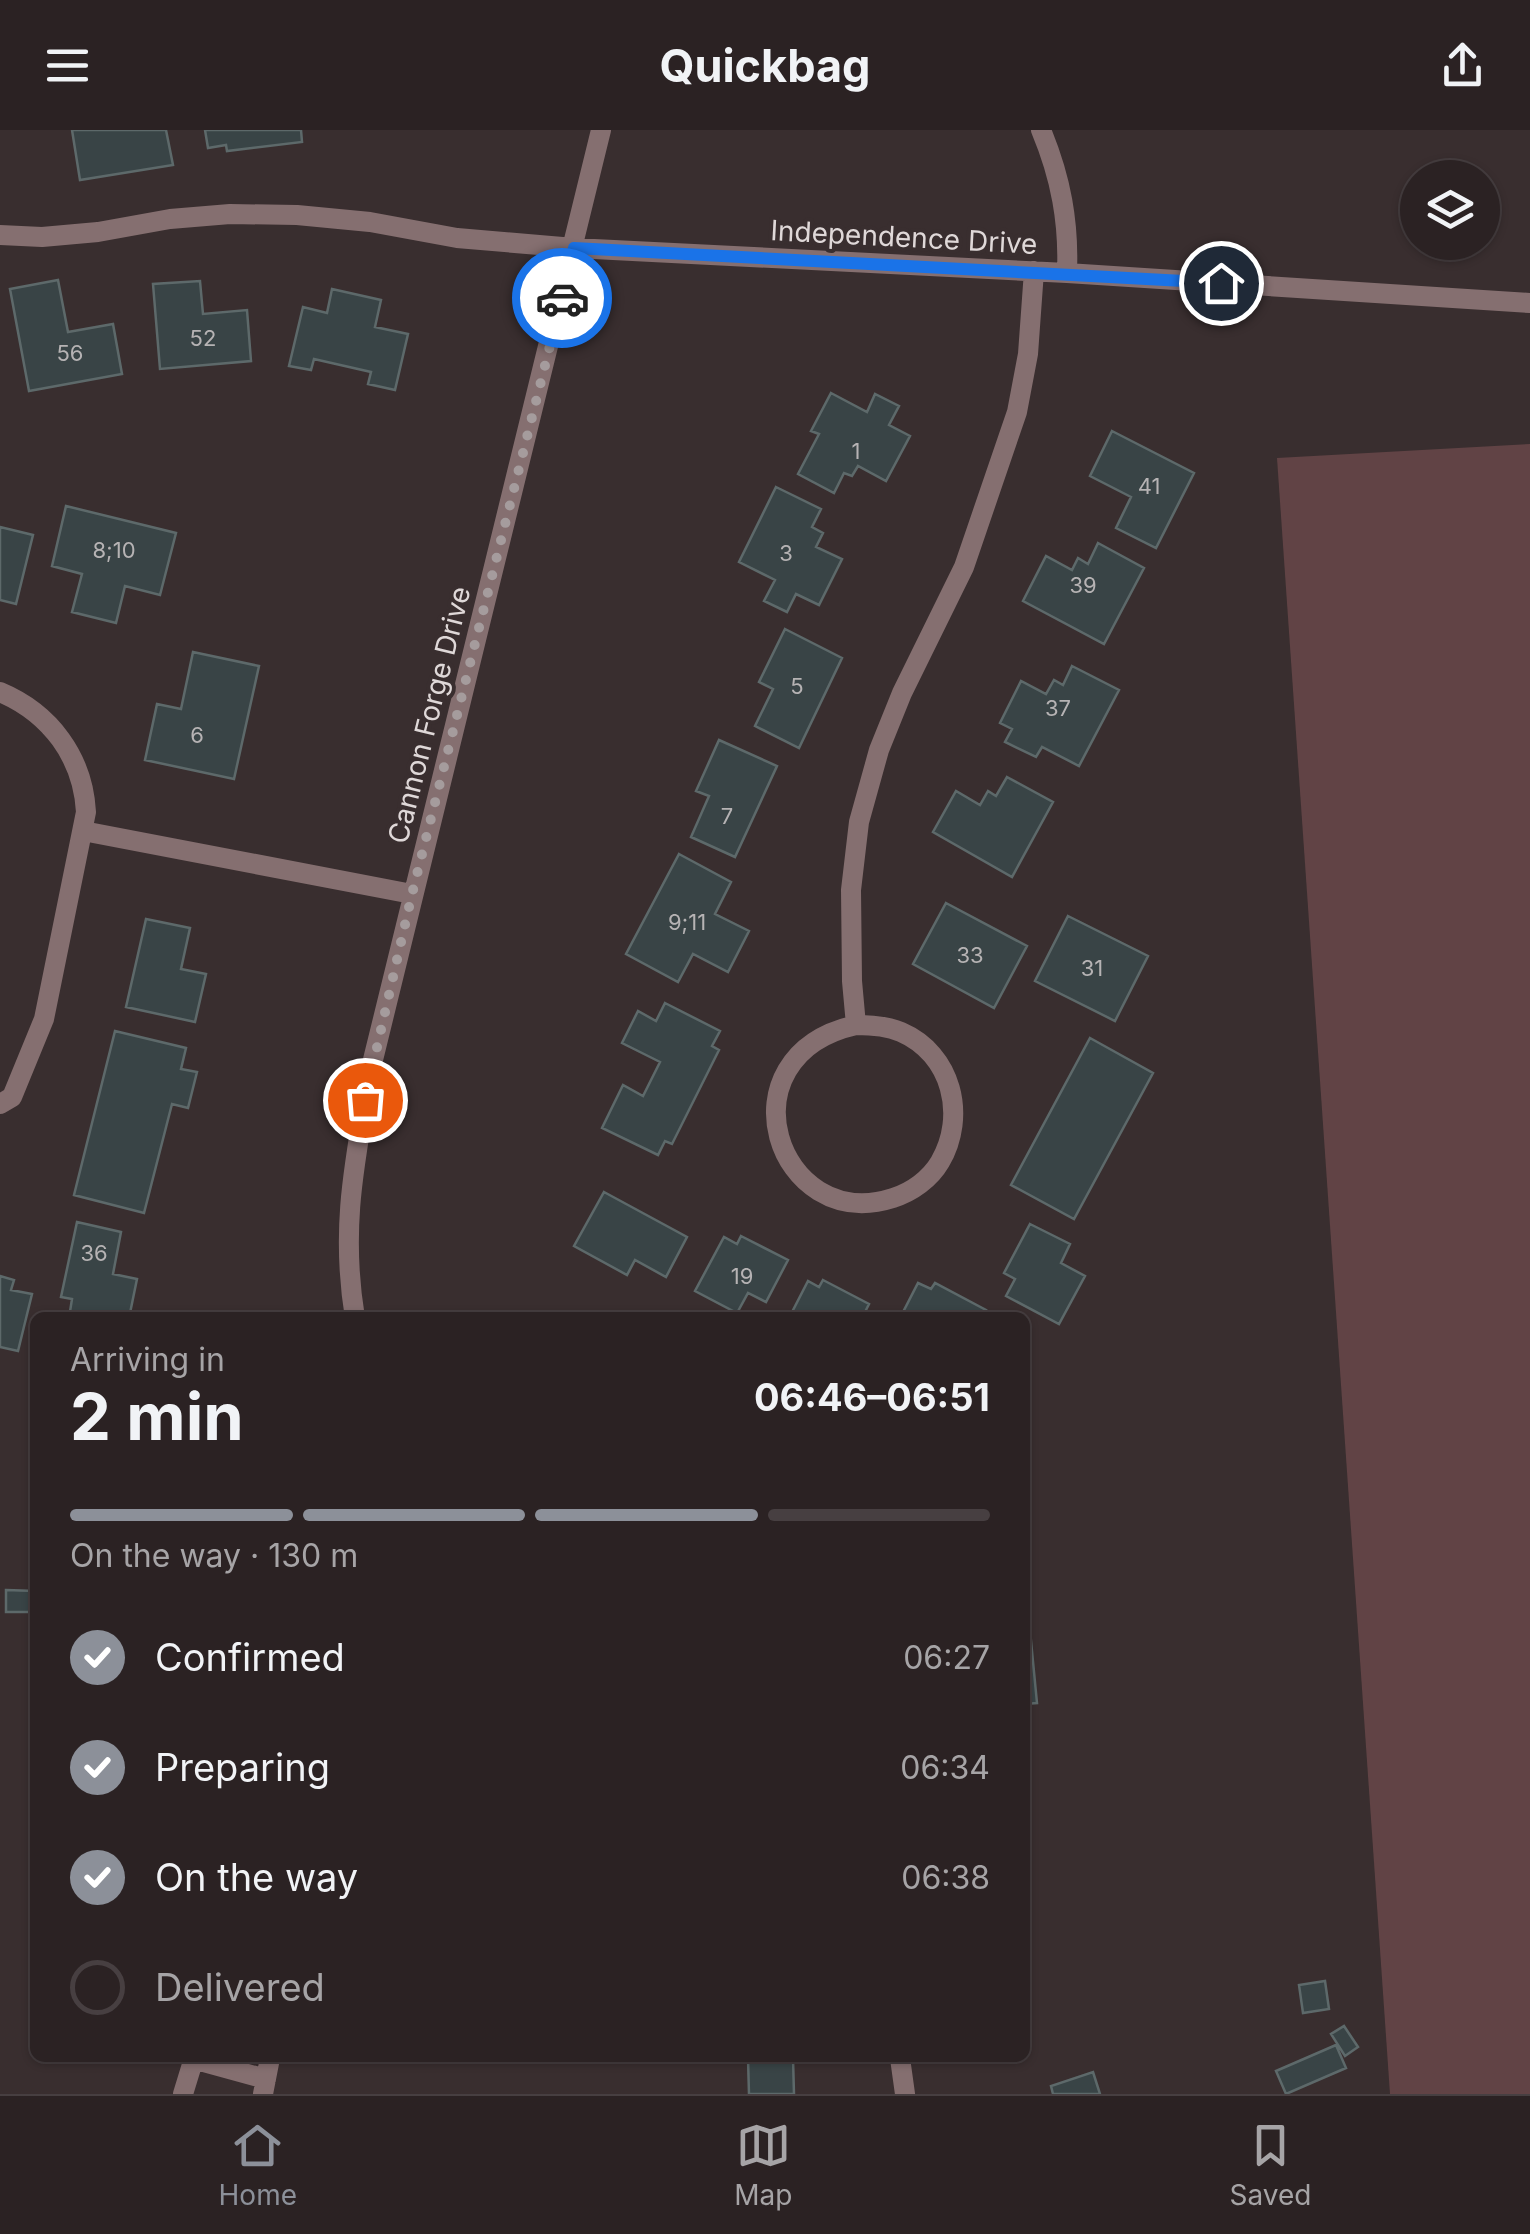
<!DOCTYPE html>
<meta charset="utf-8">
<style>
body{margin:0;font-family:Inter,sans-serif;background:#332a2b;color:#f1f3f6;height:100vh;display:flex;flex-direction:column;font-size:38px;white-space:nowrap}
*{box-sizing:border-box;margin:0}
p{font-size:32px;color:#a6a4a6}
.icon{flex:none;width:55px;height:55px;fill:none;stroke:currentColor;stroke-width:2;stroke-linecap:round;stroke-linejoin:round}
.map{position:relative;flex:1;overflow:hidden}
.side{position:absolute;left:30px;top:1182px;width:1000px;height:750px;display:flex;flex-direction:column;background:#2b2223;border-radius:15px;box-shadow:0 2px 8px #0004,0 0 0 2px #473f41}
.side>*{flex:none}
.controls{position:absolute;left:1400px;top:30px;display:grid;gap:20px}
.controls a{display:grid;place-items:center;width:100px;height:100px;border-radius:50%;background:#2b2223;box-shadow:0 2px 8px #0004,0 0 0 2px #473f41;font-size:50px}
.pin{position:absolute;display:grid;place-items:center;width:85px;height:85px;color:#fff;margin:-42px;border:5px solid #fff;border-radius:50%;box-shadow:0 2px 10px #0007}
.courier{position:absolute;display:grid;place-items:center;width:100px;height:100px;margin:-50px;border:8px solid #1a73e8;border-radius:50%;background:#fff;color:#222;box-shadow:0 2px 12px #0007}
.head em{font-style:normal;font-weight:700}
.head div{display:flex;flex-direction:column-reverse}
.head{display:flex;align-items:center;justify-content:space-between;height:170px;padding:0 40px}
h1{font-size:65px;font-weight:700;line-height:75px}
.bar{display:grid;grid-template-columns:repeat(4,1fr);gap:15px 10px;align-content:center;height:120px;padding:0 40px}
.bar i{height:12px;border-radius:8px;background:#473f41}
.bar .on{background:#8c9099}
.bar p{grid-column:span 4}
ol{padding:0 40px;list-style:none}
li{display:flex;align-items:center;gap:30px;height:110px}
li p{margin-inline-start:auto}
li .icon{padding:10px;border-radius:50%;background:#8c9099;color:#fff;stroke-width:4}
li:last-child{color:#a6a4a6}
li i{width:55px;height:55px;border:5px solid #473f41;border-radius:50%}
header{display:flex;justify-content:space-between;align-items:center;height:130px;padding:0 40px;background:#2b2223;font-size:45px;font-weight:700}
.menu{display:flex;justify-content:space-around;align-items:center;height:140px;border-top:2px solid #473f41;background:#2b2223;font-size:28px;color:#a6a4a6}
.menu a{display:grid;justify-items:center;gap:5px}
.menu .on{color:#8c9099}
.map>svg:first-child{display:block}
</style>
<header><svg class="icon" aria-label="menu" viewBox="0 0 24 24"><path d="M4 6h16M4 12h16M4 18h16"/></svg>Quickbag<svg class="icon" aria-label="share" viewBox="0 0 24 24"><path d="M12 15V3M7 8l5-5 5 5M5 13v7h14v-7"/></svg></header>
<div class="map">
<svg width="1530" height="1964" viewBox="0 0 1530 1964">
<rect width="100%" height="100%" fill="#392e2f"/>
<path fill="#614345" d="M1530,314V1964H1390L1277,328Z"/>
<path fill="#394446" stroke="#5d696a" stroke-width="2.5" d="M72,0H166L173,35L80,50Z
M205,0H301L302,12L227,21L226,15L208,18Z
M58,150L68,202L113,194L122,244L29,261L10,159Z
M200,151L203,184L247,180L251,231L160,239L153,154Z
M332,159L381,170L375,197L408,204L395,260L368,254L371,242L314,229L311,240L289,236L303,177L327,183Z
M831,263L867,282L875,264L899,276L889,295L910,306L886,351L858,336L852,346L844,343L834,363L798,344L819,304L811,301Z
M1112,301L1194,343L1156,418L1116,398L1131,367L1090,346Z
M776,357L821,379L812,397L823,403L816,417L842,429L819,475L796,464L787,482L764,471L775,450L739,432Z
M66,376L176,403L160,465L125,456L116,493L72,482L82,444L52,436Z
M0,397L33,405L16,474L0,470Z
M1098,413L1144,438L1104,514L1023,471L1046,426L1072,440L1078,428L1088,434Z
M785,499L842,528L799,618L755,596L773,559L759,552Z
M193,522L259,536L234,649L145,630L157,574L181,579Z
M1072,536L1119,560L1079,636L1042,617L1036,627L1005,612L1012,599L1000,593L1021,551L1046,564L1054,550L1063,555Z
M719,610L777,636L735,727L691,707L709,666L696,661Z
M1007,647L1053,672L1012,747L933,702L956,661L980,675L988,661L996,666Z
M679,724L731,752L715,784L749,801L728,842L693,824L678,852L626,824Z
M946,773L1027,816L994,878L913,834Z
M1068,786L1148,826L1115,891L1035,851Z
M146,789L190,798L181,839L206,844L195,892L126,877Z
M665,873L720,901L712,916L719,920L672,1014L665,1011L658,1025L602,998L623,955L643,966L660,932L622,913L638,881L656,891Z
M115,901L186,918L181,939L197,942L188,978L172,974L144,1083L74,1065Z
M1090,908L1153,943L1074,1089L1011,1055Z
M604,1062L687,1107L666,1147L635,1130L627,1145L574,1116Z
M77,1092L121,1102L113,1144L137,1149L129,1188H69L72,1169L61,1167Z
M1030,1094L1070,1114L1061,1133L1085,1146L1059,1194L1006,1166L1015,1149L1004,1143Z
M741,1106L788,1130L766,1172L748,1163L737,1183L695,1161L724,1107L737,1114Z
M0,1146L14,1150L11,1160L32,1164L18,1221L0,1217Z
M823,1150L869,1174L862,1188H789L808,1151L819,1157Z
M918,1153L931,1159L935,1153L986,1180L982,1188H900Z
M6,1460L35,1461V1482H6Z
M1029,1490L1037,1573L1025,1574V1491Z
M1325,1851L1329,1879L1303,1883L1299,1855Z
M1344,1896L1358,1917L1345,1926L1331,1904Z
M1336,1915L1346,1938L1286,1964L1276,1941Z
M748,1928H793L794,1964H749Z
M1093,1942L1100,1964H1053L1051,1956Z"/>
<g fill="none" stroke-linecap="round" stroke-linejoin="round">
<path stroke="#856f70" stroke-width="20" d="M1041,0C1061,48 1069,92 1067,143
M0,105L42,107L98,102L170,89L230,84L297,85L370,92L457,108L574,118L1067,143L1530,173
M0,562C50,583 83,627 86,682L44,889L12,967L0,974
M83,701L412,764
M856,895C872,895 887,896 901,902C952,924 967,986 940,1032C930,1049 912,1062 893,1068C777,1105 718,926 856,895L852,851L851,760L859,692L879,620L902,563L964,437L1017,282L1028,224L1034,141
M355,1188C340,1097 355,1031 370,942L601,0
M900,1928L905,1964
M193,1929L266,1949
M183,1964L194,1928
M263,1964L270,1928"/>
</g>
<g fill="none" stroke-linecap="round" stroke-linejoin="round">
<path stroke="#a59c9d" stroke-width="10" stroke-dasharray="0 18" d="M365,970L412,764L562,168"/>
<path stroke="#1a73e8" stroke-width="12" d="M562,168L574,118L1221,153"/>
</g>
<g text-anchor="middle" stroke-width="8" stroke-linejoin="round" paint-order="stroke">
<g font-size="22" fill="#b6b3b4">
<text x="203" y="216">52</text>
<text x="70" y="231">56</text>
<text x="856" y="329">1</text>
<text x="1149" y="364">41</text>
<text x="114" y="428">8;10</text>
<text x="786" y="431">3</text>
<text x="1083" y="463">39</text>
<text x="797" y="564">5</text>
<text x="1058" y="586">37</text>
<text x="197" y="613">6</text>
<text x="727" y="694">7</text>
<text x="687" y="800">9;11</text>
<text x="970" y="833">33</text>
<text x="1092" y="846">31</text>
<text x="94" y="1131">36</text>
<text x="742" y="1154">19</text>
</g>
<g font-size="28" fill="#dfd8d8" stroke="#392e2f">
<text transform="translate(904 107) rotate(3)" y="10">Independence Drive</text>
<text transform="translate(429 585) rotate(-76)" y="10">Cannon Forge Drive</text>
</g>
</g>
</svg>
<div class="controls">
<a><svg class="icon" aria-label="layers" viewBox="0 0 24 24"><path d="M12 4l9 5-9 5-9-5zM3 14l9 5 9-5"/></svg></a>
</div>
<div class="pin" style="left:365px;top:970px;background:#ea580c"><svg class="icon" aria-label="bag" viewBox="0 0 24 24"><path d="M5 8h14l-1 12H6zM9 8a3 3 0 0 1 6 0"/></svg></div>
<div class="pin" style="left:1221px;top:153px;background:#1f2937"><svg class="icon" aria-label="home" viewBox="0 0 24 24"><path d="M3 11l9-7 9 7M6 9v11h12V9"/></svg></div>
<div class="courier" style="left:562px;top:168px"><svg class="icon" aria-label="car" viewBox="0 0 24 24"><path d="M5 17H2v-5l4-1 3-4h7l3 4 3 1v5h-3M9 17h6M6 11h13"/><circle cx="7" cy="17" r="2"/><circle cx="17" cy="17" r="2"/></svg></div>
<section class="side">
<div class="head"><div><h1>2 min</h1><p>Arriving in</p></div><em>06:46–06:51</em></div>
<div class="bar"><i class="on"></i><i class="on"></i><i class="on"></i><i></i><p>On the way · 130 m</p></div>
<ol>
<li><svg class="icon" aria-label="check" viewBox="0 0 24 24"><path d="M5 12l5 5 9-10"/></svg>Confirmed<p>06:27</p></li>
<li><svg class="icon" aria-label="check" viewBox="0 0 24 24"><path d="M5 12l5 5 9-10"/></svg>Preparing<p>06:34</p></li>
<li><svg class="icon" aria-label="check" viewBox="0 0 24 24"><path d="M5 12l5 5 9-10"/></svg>On the way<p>06:38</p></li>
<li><i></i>Delivered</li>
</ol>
</section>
</div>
<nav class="menu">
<a class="on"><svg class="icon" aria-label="home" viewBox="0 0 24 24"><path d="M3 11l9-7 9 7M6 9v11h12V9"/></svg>Home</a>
<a><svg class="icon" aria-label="map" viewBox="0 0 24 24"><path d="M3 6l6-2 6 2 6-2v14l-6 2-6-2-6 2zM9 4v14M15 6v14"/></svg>Map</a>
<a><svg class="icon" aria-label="saved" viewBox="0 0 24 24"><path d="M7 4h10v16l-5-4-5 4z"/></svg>Saved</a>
</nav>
